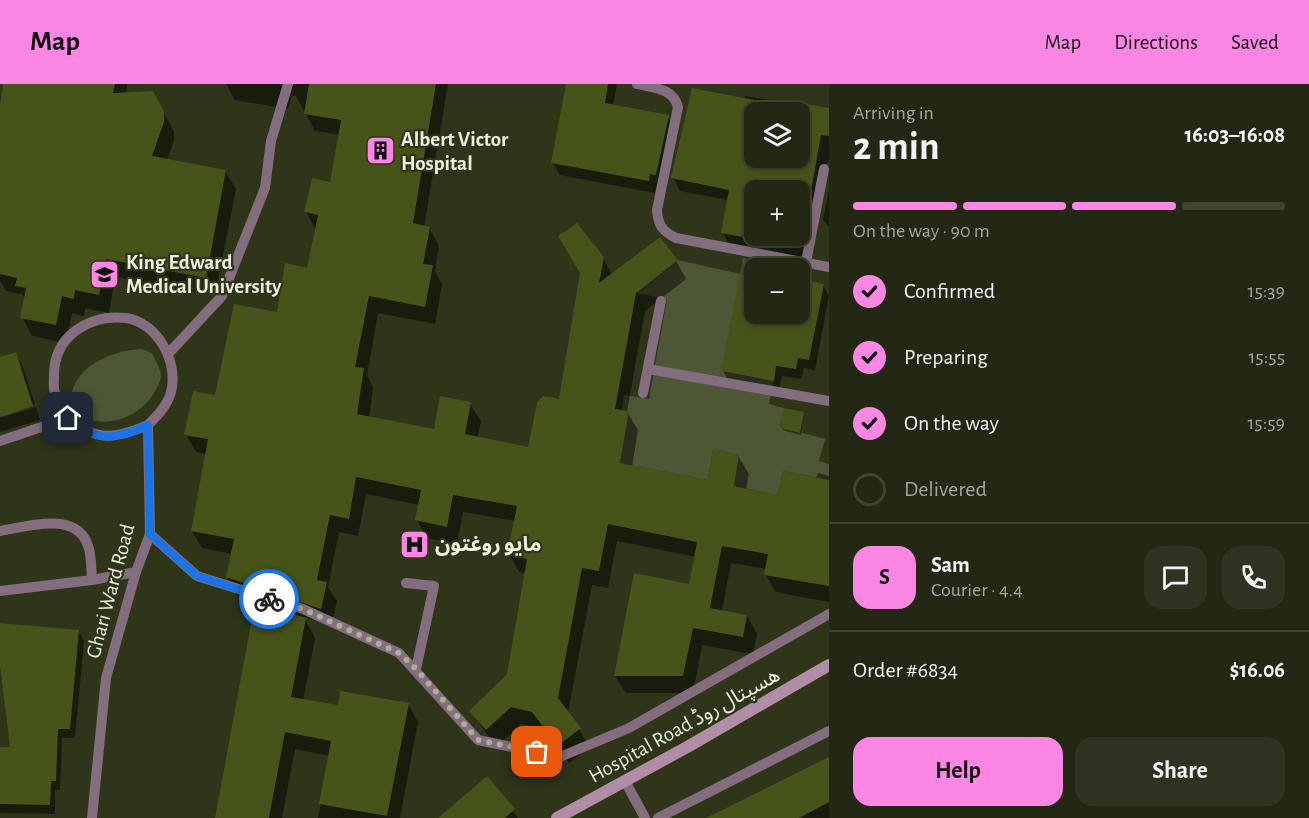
<!DOCTYPE html>
<meta charset="utf-8">
<style>
body{margin:0;font-family:"Alegreya Sans","Noto Sans Arabic",sans-serif;background:#2e3421;color:#f1f3f6;height:100vh;display:flex;flex-direction:column;font-size:22px;white-space:nowrap}
*{box-sizing:border-box;margin:0}
p{font-size:20px;color:#a2a6a0}
.icon{flex:none;width:33px;height:33px;fill:none;stroke:currentColor;stroke-width:2;stroke-linecap:round;stroke-linejoin:round}
.map{position:relative;flex:1;overflow:hidden}
.sheet{display:flex;flex-direction:column;background:#222813;width:480px}
.sheet>*{flex:none}
.tools{position:absolute;left:744px;top:18px;display:grid;gap:12px}
.tools a{display:grid;place-items:center;width:66px;height:66px;border-radius:12px;background:#222813;box-shadow:0 3px 9px #0003,0 0 0 2px #3f4433;font-size:30px}
.pin{position:absolute;display:grid;place-items:center;width:51px;height:51px;color:#fff;margin:-26px;border-radius:12px;box-shadow:0 3px 9px #0006}
.courier{position:absolute;display:grid;place-items:center;width:60px;height:60px;margin:-30px;border:4px solid #1a73e8;border-radius:50%;background:#fff;color:#222;box-shadow:0 2px 8px #0007}
.head em{font-style:normal;font-weight:700}
.head div{display:flex;flex-direction:column-reverse}
.head{display:flex;align-items:center;justify-content:space-between;height:102px;padding:0 24px}
h1{font-size:39px;font-weight:700;line-height:45px}
.bar{display:grid;grid-template-columns:repeat(4,1fr);gap:9px 6px;align-content:center;height:72px;padding:0 24px}
.bar i{height:8px;border-radius:4px;background:#3f4433}
.bar .active{background:#fc86e4}
.bar p{grid-column:span 4}
.line{display:flex;align-items:center;gap:15px;padding:0 24px;border-top:2px solid #3f4433}
.line div{flex:1}
.round{display:grid;place-items:center;flex:none;width:63px;height:63px;border-radius:18px;background:#2e3421}
ol{padding:0 24px;list-style:none}
li{display:flex;align-items:center;gap:18px;height:66px}
li p{margin-inline-start:auto}
li .icon{padding:6px;border-radius:50%;background:#fc86e4;color:#111;stroke-width:4}
li:last-child{color:#a2a6a0}
li i{width:33px;height:33px;border:3px solid #3f4433;border-radius:50%}
.primary-button{display:flex;gap:12px;margin-top:auto;padding:12px 24px}
.primary-button a{flex:1;height:69px;border-radius:18px;background:#fc86e4;color:#111;font-size:24px;font-weight:700;line-height:69px;text-align:center}
.primary-button a+a{background:#2e3421;color:#f1f3f6}
header{display:flex;align-items:center;gap:36px;box-sizing:border-box;height:84px;padding:0 30px;background:#fc86e4;color:#111}
header strong{font-size:28px}
nav{display:flex;gap:33px;margin-inline-start:auto;font-size:21px}
main{display:flex;flex:1;min-height:0}
.map>svg:first-child{display:block}
</style>
<header>
<strong>Map</strong>
<nav><a>Map</a><a>Directions</a><a>Saved</a></nav>
</header>
<main>
<div class="map">
<svg width="829" height="734" viewBox="0 0 829 734">
<rect width="100%" height="100%" fill="#2e3519"/>
<path fill="#4d5635" d="M678,176L740,190L774,297L769,320L784,324L780,343L825,355L819,377L829,380V396L783,387L778,411L734,402L739,371L713,365L708,396L620,379L629,327L622,326L624,311L649,315L667,215L636,209Z
M142,265L152,269C155,276 160,283 161,291C161,298 156,306 152,312C134,338 96,347 71,326C65,287 108,266 142,265Z"/>
<path fill="#0007" fill-rule="evenodd" d="M4,0H127L126,10L158,19L174,47V57L167,76L225,87L236,105L215,211L115,193L109,229L85,224L84,232L72,229L66,259L32,252L22,233L25,216L22,210L6,207L0,197V33Z
M226,0H448L424,143L429,144L439,162L435,187L442,200L435,240L378,229L367,292L373,303L369,334L435,347L470,320L481,337L477,354L530,365L561,317L603,174L612,191L676,177L686,195L645,227L627,328L638,346L632,383L709,398L738,372L749,390L746,406L779,412L816,395L818,389L829,392V518L776,508L766,491L767,485L731,479L722,527L747,532L757,550L753,570L702,561L693,609H626L615,592L691,502L696,473L617,457L608,504L592,501L568,629L590,663L569,679L543,645L521,640L496,663L471,627L508,590L526,489L519,488L509,470L516,437L463,428L457,460L427,454L417,436L420,421L366,410L358,452L339,448L328,503L337,517L331,542L303,532L315,554L303,617L339,623L408,620L418,638L400,734H318L330,672L295,665L282,734H216L257,517L237,511L227,493L232,470L202,464L192,447L207,370L196,368L186,351L217,313L308,186L316,146L306,128L332,100L340,51L315,47L296,12H292L288,25L235,16Z
M567,0H617L613,22L668,32L675,45L655,109L560,91L553,79Z
M746,12L829,26V76L819,90L807,182L730,162L723,149L728,116L680,107L673,94ZM754,28H800V74H754ZM754,106H800V152H754Z
M829,106V143L823,136Z
M744,176L789,184H754V230H800V191L803,197L823,201L829,212L815,286L804,284L801,295L782,292L779,307L729,297L723,287Z
M15,270L23,283L35,320L0,331V274Z
M36,323L40,336L0,348V334Z
M803,329L801,351L783,346L781,343Z
M78,547L84,557L75,654H62L60,706H55V730L0,729V664H12L0,550Z
M829,675V734H709Z
M486,694L518,734H440Z"/>
<path fill="#475419" d="M3,0H115L113,9L153,7L164,27V38L152,72L226,86L206,194L106,175L99,211L75,206L74,215L62,212L56,241L20,234L26,204L15,202L17,194L0,190V22Z
M309,0H436L413,139L430,143L423,180L433,181L425,223L369,212L355,283L364,284L357,330L434,345L440,312L471,318L465,350L528,363L537,319L543,312L559,315L580,189L558,152L577,139L604,173L599,199L660,153L678,176L636,209L615,325L629,327L620,379L708,396L713,365L739,371L734,402L778,411L783,387L829,396V502L764,491L768,470L722,462L710,524L747,531L743,553L693,544L683,592H614L634,489L689,500L697,458L608,440L599,487L582,484L558,614L581,644L558,662L532,628L511,623L486,646L469,627L507,590L527,475L507,470L517,422L453,411L447,443L415,436L421,406L356,393L349,435L330,431L317,496L327,498L321,525L226,493L234,455L191,447L208,355L184,351L193,307L215,311L234,220L277,228L285,179L307,184L318,131L304,128L312,94L330,98L341,36L304,30Z
M566,0H608L605,19L669,31L656,91L650,90L649,97L551,79Z
M692,4L754,16V74H800V19L829,24V52L821,51L810,113L800,112V106H754V155L721,149L729,106L671,94Z
M743,174L754,177V230H800V195L824,200L809,276L798,274L796,285L776,282L774,297L721,287Z
M16,268L33,322L0,333V273Z
M784,324L804,328L800,349L780,344Z
M255,518L306,534L291,613L338,621L340,607L409,619L387,732L319,720L331,657L285,648L269,734H215Z
M0,539L79,546L70,645H58L56,697H51L50,721L0,720V663H10L0,581Z
M829,673V718L799,734H706Z
M487,692L515,725L505,734H438Z"/>
<g fill="none" stroke-linecap="round" stroke-linejoin="round">
<path stroke="#836d7e" stroke-width="10" d="M637,0C654,4 673,4 678,23L657,126C658,141 662,147 676,154L829,183
M806,178L824,85
M168,270L222,212L265,104L271,57L288,0
M648,285L829,317
M643,309L661,217
M68,334C64,326 58,318 55,309C53,304 54,297 54,291C54,252 89,230 126,234C157,238 179,278 171,308C167,322 158,331 148,341
M0,357L68,334C97,358 115,355 148,341L150,450L136,488L106,594L92,734
M0,447C25,443 74,427 87,459C92,469 91,485 92,496
M150,450L197,492L303,525L399,569L478,656L560,673L629,644L829,530
M406,499L434,502L416,585
M0,507L92,496L136,488
M625,697L645,734
M658,734L829,647"/>
<path stroke="#b18da8" stroke-width="12" d="M557,734L689,662L829,581"/>
</g>
<g fill="none" stroke-linecap="round" stroke-linejoin="round">
<path stroke="#a9af9a" stroke-width="6" stroke-dasharray="0 10.8" d="M269,515L303,525L399,569L416,585L478,656L537,668"/>
<path stroke="#1a73e8" stroke-width="8" d="M68,334C98,359 114,356 148,341L150,450L197,492L269,515"/>
</g>
<defs>
<symbol id="building-square" viewBox="-11 -11 22 22"><rect x="-9" y="-9" width="18" height="18" rx="4" fill="#fc86e4" stroke="#2e3519"/><path d="M-4-6H4V6H1V3H-1V6H-4ZM-2.5-4.3h1.7v1.8h-1.7ZM.8-4.3h1.7v1.8H.8ZM-2.5-1h1.7V.8h-1.7ZM.8-1h1.7V.8H.8Z" fill="#111"/></symbol>
<symbol id="university-square" viewBox="-11 -11 22 22"><rect x="-9" y="-9" width="18" height="18" rx="4" fill="#fc86e4" stroke="#2e3519"/><path d="M0-5L7-2L0 1L-7-2ZM-4 1L0 2.5L4 1V4Q0 6-4 4Z" fill="#111"/></symbol>
<symbol id="hospital-square" viewBox="-11 -11 22 22"><rect x="-9" y="-9" width="18" height="18" rx="4" fill="#fc86e4" stroke="#2e3519"/><path d="M-5-5h3v3.5h4V-5h3V5h-3V1.5h-4V5h-3Z" fill="#111"/></symbol>
</defs>
<g fill-rule="evenodd">
<use href="#building-square" x="364" y="50" width="33" height="33"/>
<use href="#university-square" x="88" y="174" width="33" height="33"/>
<use href="#hospital-square" x="398" y="444" width="33" height="33"/>
</g>
<g text-anchor="middle" stroke-width="4.5" stroke-linejoin="round" paint-order="stroke">
<g font-size="21" font-weight="bold" fill="#ebf0df" stroke="#2e3519" text-anchor="start">
<text x="401" y="62">Albert Victor<tspan x="401" dy="24">Hospital</tspan></text>
<text x="126" y="185">King Edward<tspan x="126" dy="24">Medical University</tspan></text>
<text x="435" y="467">مایو روغتون</text>
</g>
<g font-size="21" fill="#ebf0df" stroke="#2e3519">
<text transform="translate(110 507) rotate(-75)" y="7">Ghari Ward Road</text>
<text transform="translate(684 641) rotate(-29)" y="7">Hospital Road ھسپتال روڈ</text>
</g>
</g>
</svg>
<div class="tools">
<a><svg class="icon" aria-label="layers" viewBox="0 0 24 24"><path d="M12 4l9 5-9 5-9-5zM3 14l9 5 9-5"/></svg></a>
<a>+</a>
<a>−</a>
</div>
<div class="pin" style="left:537px;top:668px;background:#ea580c"><svg class="icon" aria-label="bag" viewBox="0 0 24 24"><path d="M5 8h14l-1 12H6zM9 8a3 3 0 0 1 6 0"/></svg></div>
<div class="pin" style="left:68px;top:334px;background:#1f2937"><svg class="icon" aria-label="home" viewBox="0 0 24 24"><path d="M3 11l9-7 9 7M6 9v11h12V9"/></svg></div>
<div class="courier" style="left:269px;top:515px"><svg class="icon" aria-label="bike" viewBox="0 0 24 24"><circle cx="6" cy="16" r="4"/><circle cx="18" cy="16" r="4"/><path d="M6 16l4-8h5l3 8M10 8l3 8H6M13 5h3"/></svg></div>
</div>
<section class="sheet">
<div class="head"><div><h1>2 min</h1><p>Arriving in</p></div><em>16:03–16:08</em></div>
<div class="bar"><i class="active"></i><i class="active"></i><i class="active"></i><i></i><p>On the way · 90 m</p></div>
<ol>
<li><svg class="icon" aria-label="check" viewBox="0 0 24 24"><path d="M5 12l5 5 9-10"/></svg>Confirmed<p>15:39</p></li>
<li><svg class="icon" aria-label="check" viewBox="0 0 24 24"><path d="M5 12l5 5 9-10"/></svg>Preparing<p>15:55</p></li>
<li><svg class="icon" aria-label="check" viewBox="0 0 24 24"><path d="M5 12l5 5 9-10"/></svg>On the way<p>15:59</p></li>
<li><i></i>Delivered</li>
</ol>
<div class="line" style="height:108px"><b class="round" style="background:#fc86e4;color:#111">S</b><div><b>Sam</b><p>Courier · 4.4</p></div><a class="round"><svg class="icon" aria-label="chat" viewBox="0 0 24 24"><path d="M4 5h16v11H9l-5 4z"/></svg></a><a class="round"><svg class="icon" aria-label="phone" viewBox="0 0 24 24"><path d="M5 4h4l2 5-3 2q2 4 5 5l2-3 5 2v4C11 20 4 13 5 4z"/></svg></a></div>
<div class="line" style="height:78px"><div>Order #6834</div><b>$16.06</b></div>
<div class="primary-button"><a>Help</a><a>Share</a></div>
</section>
</main>
